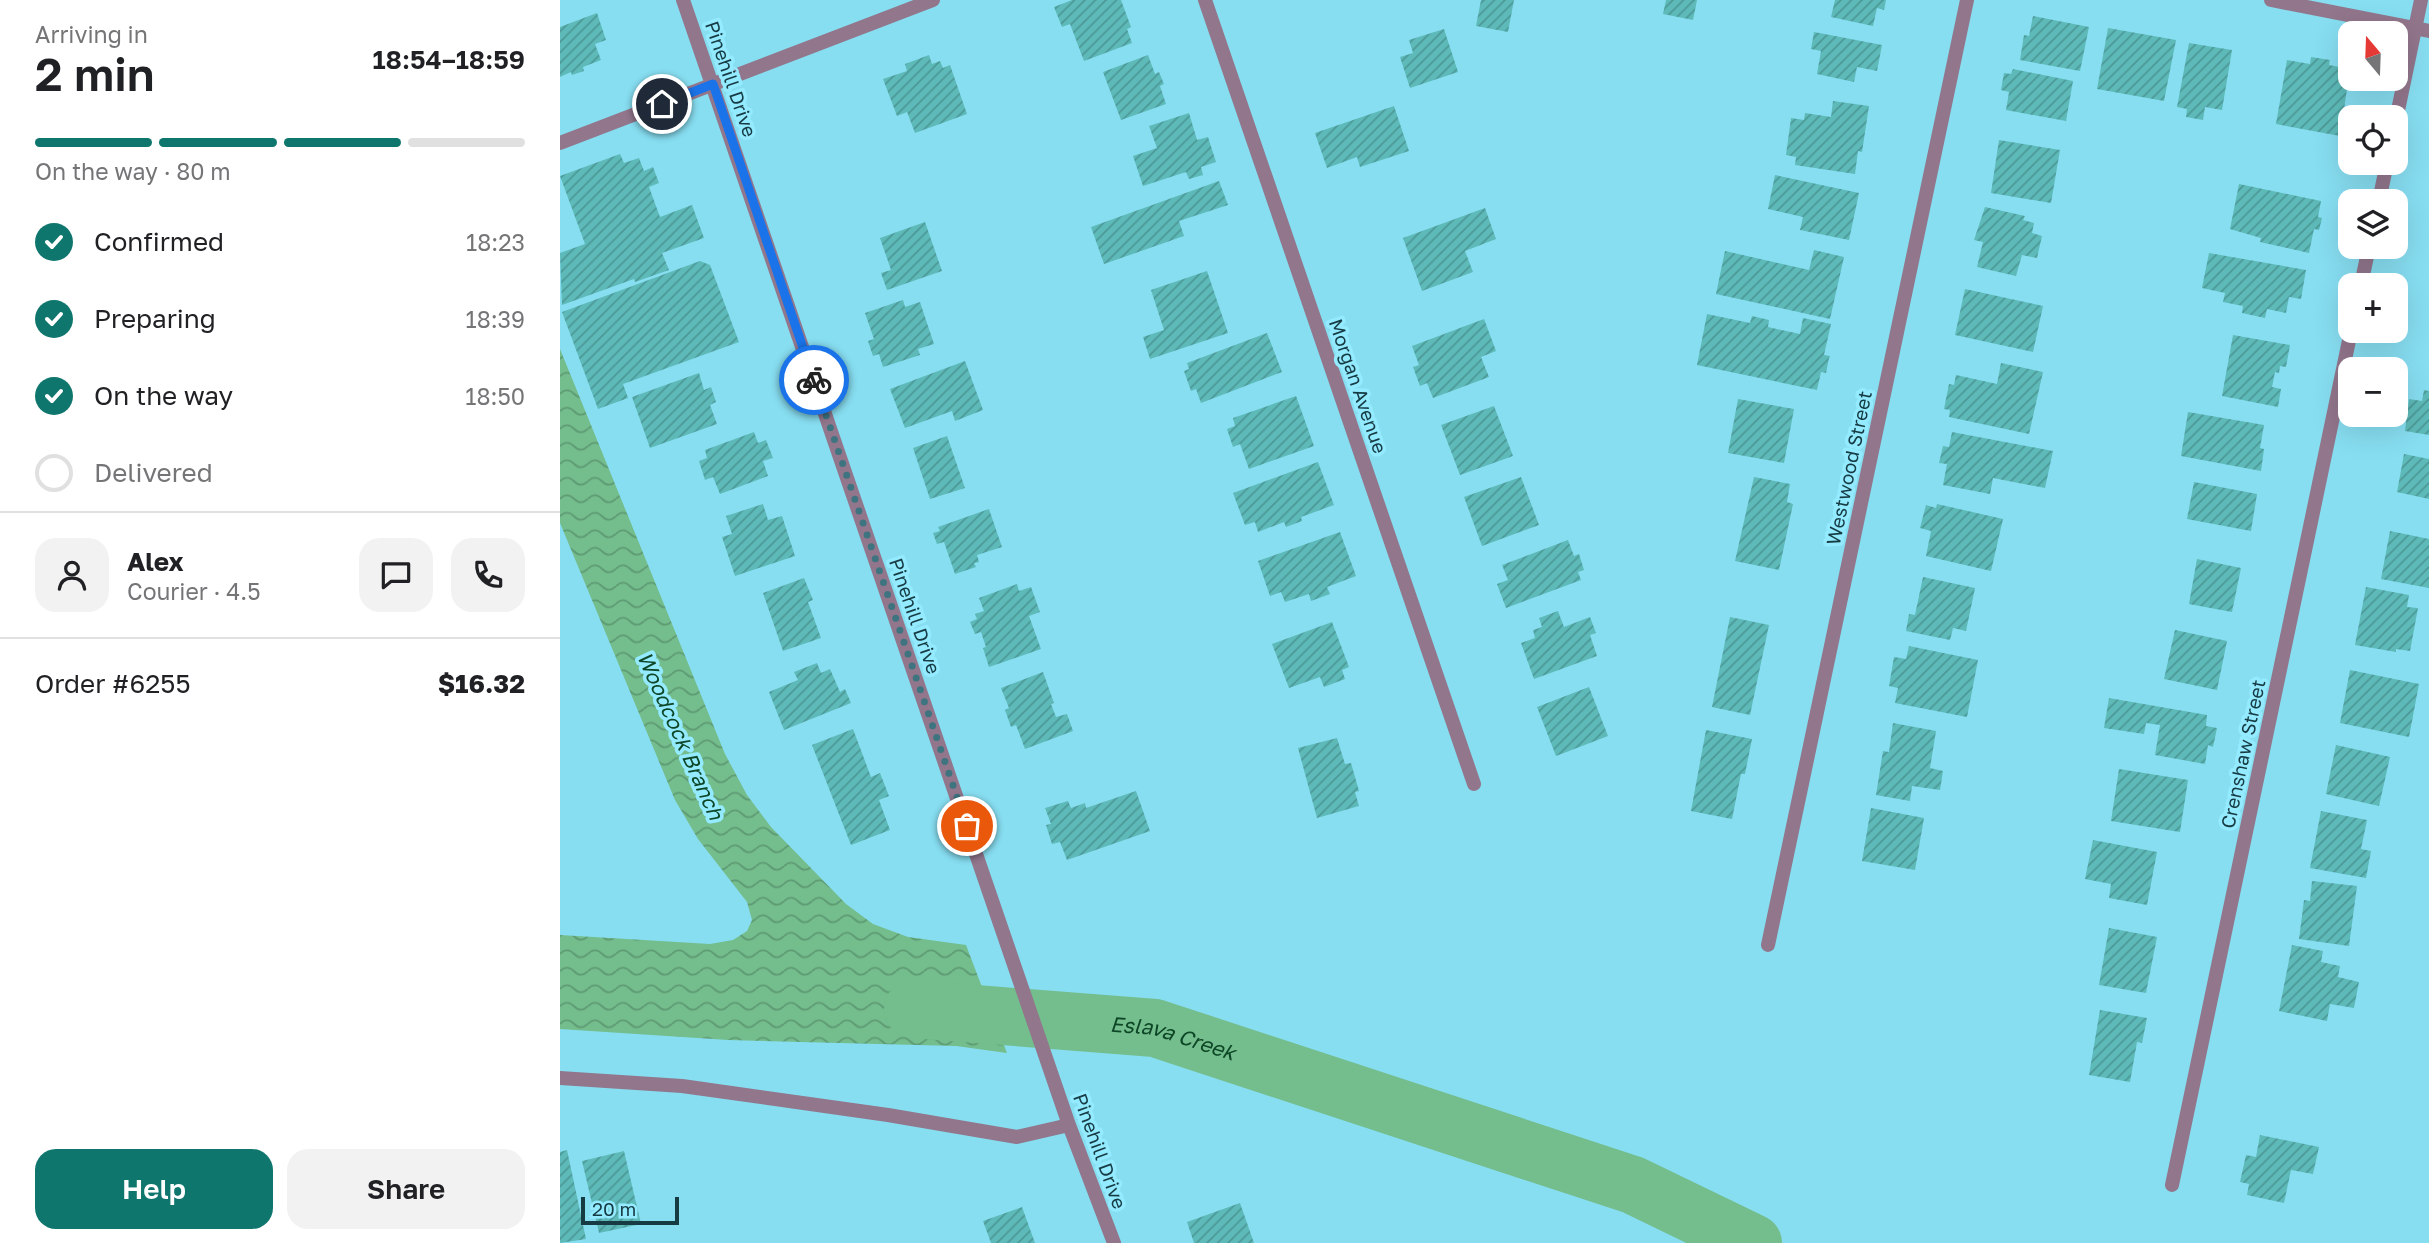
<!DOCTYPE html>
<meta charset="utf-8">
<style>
body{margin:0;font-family:"Golos Text",sans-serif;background:#f2f2f2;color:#202124;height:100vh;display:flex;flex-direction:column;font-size:26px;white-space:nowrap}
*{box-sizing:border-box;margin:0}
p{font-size:23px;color:#757577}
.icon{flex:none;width:38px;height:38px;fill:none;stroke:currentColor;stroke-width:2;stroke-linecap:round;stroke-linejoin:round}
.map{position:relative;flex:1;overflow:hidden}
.side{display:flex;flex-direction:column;background:#fff;width:560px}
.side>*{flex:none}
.needle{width:46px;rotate:341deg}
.tools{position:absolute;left:1778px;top:21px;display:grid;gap:14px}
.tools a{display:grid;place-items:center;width:70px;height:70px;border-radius:14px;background:#fff;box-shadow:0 7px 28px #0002;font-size:35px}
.scale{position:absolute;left:21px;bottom:18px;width:98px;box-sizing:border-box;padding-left:7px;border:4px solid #163b43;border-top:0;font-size:19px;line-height:24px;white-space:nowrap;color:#163b43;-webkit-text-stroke:5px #94ebff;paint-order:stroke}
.pin{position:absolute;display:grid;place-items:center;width:60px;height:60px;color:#fff;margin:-30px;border:4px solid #fff;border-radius:50%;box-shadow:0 2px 7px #0007}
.courier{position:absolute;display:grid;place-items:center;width:70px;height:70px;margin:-35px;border:5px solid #1a73e8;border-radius:50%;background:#fff;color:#222;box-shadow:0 2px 9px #0007}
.overview em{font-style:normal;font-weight:600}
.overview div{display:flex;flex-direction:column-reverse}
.overview{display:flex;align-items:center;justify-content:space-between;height:119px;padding:0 35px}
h1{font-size:46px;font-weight:600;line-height:52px}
.bar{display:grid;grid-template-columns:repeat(4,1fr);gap:10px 7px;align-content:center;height:84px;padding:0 35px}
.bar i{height:9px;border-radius:5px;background:#e0e0e0}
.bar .on{background:#0f766e}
.bar p{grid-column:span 4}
.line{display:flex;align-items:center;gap:18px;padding:0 35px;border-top:2px solid #e0e0e0}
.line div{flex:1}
.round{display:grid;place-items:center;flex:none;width:74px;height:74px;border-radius:21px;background:#f2f2f2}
ol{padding:0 35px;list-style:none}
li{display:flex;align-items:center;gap:21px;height:77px}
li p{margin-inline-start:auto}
li .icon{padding:7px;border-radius:50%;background:#0f766e;color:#fff;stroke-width:4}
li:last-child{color:#757577}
li i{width:38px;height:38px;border:4px solid #e0e0e0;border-radius:50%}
.cta{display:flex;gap:14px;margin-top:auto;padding:14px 35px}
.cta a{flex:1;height:80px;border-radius:21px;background:#0f766e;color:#fff;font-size:28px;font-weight:600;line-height:80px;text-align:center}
.cta a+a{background:#f2f2f2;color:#202124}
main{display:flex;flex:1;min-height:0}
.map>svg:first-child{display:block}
</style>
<main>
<section class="side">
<div class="overview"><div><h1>2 min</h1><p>Arriving in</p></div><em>18:54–18:59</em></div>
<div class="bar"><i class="on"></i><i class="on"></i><i class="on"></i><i></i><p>On the way · 80 m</p></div>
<ol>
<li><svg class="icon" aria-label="check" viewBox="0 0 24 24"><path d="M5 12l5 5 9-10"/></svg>Confirmed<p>18:23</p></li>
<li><svg class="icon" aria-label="check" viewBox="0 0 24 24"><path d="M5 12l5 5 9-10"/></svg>Preparing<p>18:39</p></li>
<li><svg class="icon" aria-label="check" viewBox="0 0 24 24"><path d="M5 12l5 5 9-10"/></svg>On the way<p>18:50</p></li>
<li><i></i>Delivered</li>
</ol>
<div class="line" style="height:126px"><a class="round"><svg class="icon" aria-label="person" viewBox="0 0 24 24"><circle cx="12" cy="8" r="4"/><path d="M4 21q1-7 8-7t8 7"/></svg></a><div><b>Alex</b><p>Courier · 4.5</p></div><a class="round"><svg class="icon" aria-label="chat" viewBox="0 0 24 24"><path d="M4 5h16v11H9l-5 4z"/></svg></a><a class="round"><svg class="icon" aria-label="phone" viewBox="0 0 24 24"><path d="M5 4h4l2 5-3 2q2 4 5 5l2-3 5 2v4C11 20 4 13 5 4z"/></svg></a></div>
<div class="line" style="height:91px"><div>Order #6255</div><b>$16.32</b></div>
<div class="cta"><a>Help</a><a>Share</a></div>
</section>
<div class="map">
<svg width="1869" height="1243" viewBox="0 0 1869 1243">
<defs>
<pattern id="water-waves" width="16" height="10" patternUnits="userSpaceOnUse" patternTransform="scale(1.75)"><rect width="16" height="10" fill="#74bd8c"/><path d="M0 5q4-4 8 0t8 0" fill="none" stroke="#5e9b74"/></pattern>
<pattern id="building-hatch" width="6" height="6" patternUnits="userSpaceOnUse" patternTransform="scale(1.75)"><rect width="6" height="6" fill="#5dbab8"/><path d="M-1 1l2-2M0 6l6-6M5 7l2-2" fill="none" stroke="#4c9897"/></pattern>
</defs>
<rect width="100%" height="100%" fill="#87def1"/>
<path fill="url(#water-waves)" d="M0,349L165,754L187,795L211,827L286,904L313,924L348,937L406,945L447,1053L396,1046L168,1040L0,1029V935L150,944L173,940L187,931L192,920L187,902L138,839L115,800L0,523Z"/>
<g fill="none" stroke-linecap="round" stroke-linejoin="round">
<path stroke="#74bd8c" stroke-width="58" id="s1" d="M353,1009L595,1028L1073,1185L1193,1243"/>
</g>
<path fill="url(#building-hatch)" d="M512,0H561L571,27L567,29L572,43L524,61L510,24L502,27L494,7Z
M921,0H954L948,32L916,26Z
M1106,0H1137L1133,20L1103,14Z
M1275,0H1326L1324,10L1317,8L1313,26L1271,17Z
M37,13L46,40L35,44L41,60L23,67L24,71L12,75L11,72L0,77V27Z
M1473,16L1529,27L1520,71L1460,60L1464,35L1469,36Z
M1548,28L1616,40L1604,101L1537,89Z
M884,29L898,72L850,88L840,57L853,53L849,40Z
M1254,32L1322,45L1317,71L1297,67L1294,82L1257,74L1261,51L1251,49Z
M1629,43L1672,50L1662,110L1645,107L1643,120L1626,117L1627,109L1617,107Z
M369,55L372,64L380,61L383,68L390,65L407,114L355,133L347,112L337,116L323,79L347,71L345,64Z
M588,55L595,74L599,72L604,84L600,86L606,104L561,120L543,72Z
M1751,57L1770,60L1769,65L1790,69L1780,136L1716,124L1727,60L1750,64Z
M1453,69L1513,81L1506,121L1446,110L1449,92L1441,90L1444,73L1451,74Z
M1273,101L1309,106L1302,152L1298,151L1295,174L1235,165L1236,157L1226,155L1231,118L1244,120L1245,113L1271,117Z
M834,106L849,151L800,167L797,157L767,168L755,133Z
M629,113L637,140L648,137L656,162L641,167L643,175L629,179L626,172L583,186L573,156L597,148L589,126Z
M1439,140L1500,150L1491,203L1431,193Z
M60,154L64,163L79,158L84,171L93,167L99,183L89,187L100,217L132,205L144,238L102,253L109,270L75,282L74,279L2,305L0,253L25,244L0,176Z
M1215,175L1299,193L1289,240L1240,230L1243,217L1208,209Z
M659,181L668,205L619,221L624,236L544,264L531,227Z
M1679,184L1761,201L1758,217L1762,218L1759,230L1754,229L1749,253L1700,242L1701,238L1670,229Z
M1425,207L1465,216L1463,220L1474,223L1472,233L1482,236L1477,258L1462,255L1456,276L1417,267L1423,242L1414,240Z
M925,208L936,239L905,251L913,272L862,291L843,238Z
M365,222L382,271L327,290L321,273L331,270L320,238Z
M1254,250L1284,257L1270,319L1156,294L1165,251L1249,270Z
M1649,253L1746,270L1741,299L1729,297L1726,313L1707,309L1705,318L1682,313L1683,306L1663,302L1665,293L1642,288Z
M140,261L150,265L179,342L63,384L68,398L38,409L2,312Z
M647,271L668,333L590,359L583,337L604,330L591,290Z
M1405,289L1483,306L1473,352L1395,335Z
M343,300L345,307L360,302L374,344L358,349L360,355L323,367L319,354L313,356L308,341L314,339L305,313Z
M1147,314L1190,323L1192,316L1209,320L1208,327L1240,334L1243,318L1271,324L1264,355L1270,356L1269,358L1266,373L1261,372L1257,390L1137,365Z
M924,319L936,351L921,357L929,377L873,398L867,383L860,386L853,367L859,365L852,346Z
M707,333L722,372L641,403L636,389L631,391L624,371L629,369L627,363Z
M1673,335L1730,345L1726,367L1720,366L1719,373L1715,372L1712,387L1721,389L1718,407L1662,396Z
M405,361L423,410L395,421L392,411L345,428L330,389Z
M1441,363L1483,372L1469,434L1389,417L1390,410L1384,409L1389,384L1394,385L1396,375L1437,384Z
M139,373L144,390L151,387L156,402L150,405L157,424L90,448L72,397Z
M1864,390L1869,391V435L1845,431L1849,399L1862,401Z
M736,396L754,446L689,469L680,444L673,447L667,429L675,426L673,418Z
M1178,399L1234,409L1224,463L1168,453Z
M934,406L953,456L900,475L881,425Z
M1628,412L1704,425L1700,448L1704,449L1701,471L1621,456Z
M194,432L198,443L206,440L213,458L203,461L208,476L160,494L153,477L145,480L139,461L147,458L145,450Z
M1392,432L1493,451L1485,488L1433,478L1430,494L1383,485L1387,464L1379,463L1383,446L1389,447Z
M387,436L405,488L370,499L353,448Z
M1844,454L1869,459V499L1837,492Z
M758,462L774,505L741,517L742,521L726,527L724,522L698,532L695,522L685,525L673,493Z
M961,477L979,525L922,546L904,497Z
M1194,477L1230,484L1227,502L1233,504L1219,570L1175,561Z
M1634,482L1697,494L1691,531L1627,519Z
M203,504L208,520L222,516L235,556L175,576L162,537L172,534L166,516Z
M1377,504L1443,519L1431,571L1366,556L1371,531L1360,528L1366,505L1376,508Z
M429,509L442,547L417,555L419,562L414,563L416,567L395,574L384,542L377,544L373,533L380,531L378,527Z
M1830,531L1869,539V588L1821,579Z
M780,532L796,576L767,587L770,594L751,601L749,594L725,602L721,592L710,596L698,561Z
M1008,540L1014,556L1019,554L1024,570L1018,572L1021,580L946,608L937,584L948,580L942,565Z
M1637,559L1681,568L1672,612L1629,604Z
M1363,577L1415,588L1406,631L1393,628L1390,640L1346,631L1349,614L1355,615Z
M244,578L253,600L248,602L261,638L223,651L203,593Z
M457,584L459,591L471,587L480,612L469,616L481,649L429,667L423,648L426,647L421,632L415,634L410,622L417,619L415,614L424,611L419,598Z
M1806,587L1849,595L1847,607L1858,608L1850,651L1836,649V652L1795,645Z
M998,611L1004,627L1030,617L1036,633L1030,635L1037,656L974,679L961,643L975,638L973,630L982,627L979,618Z
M1170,617L1209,625L1190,715L1152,707Z
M772,622L789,667L782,670L785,679L764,687L760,677L729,688L712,644Z
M1615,630L1667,641L1657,690L1604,679Z
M1349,646L1418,660L1407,717L1335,703L1338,688L1329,686L1334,657L1346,659Z
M257,663L261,673L270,669L280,692L285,689L291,703L224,730L209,692L238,680L234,672Z
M1790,670L1859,684L1849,737L1780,723Z
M483,672L494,703L491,704L496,717L507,714L513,731L465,749L456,725L451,727L445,710L449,708L441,688Z
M1029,687L1048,736L996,756L977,707Z
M1549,698L1647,715L1646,726L1657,728L1653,747L1648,745L1645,764L1595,755L1600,725L1586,723L1584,734L1544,728Z
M1333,723L1376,731L1370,768L1383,771L1380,790L1352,786L1350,801L1316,795L1323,751L1329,752Z
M293,729L311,777L320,773L329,796L319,800L330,830L291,845L252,745Z
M1146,730L1192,739L1185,774H1181L1172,819L1131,811Z
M777,738L785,764L791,763L799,791L795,792L799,806L757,818L738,748Z
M1776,745L1830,757L1819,806L1766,794Z
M1559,769L1628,780L1620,832L1551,821Z
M576,791L590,831L507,860L500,842L492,844L486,825L491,824L485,808L508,801L511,808L525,803L526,808Z
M1311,808L1364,818L1355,870L1302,861Z
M1761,811L1807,820L1801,849L1811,851L1806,878L1750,868Z
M1533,840L1597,852L1587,905L1549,898L1551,884L1525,879Z
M1752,881L1797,886L1789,946L1739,939L1744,900L1750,901Z
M1549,928L1597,937L1586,993L1539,985Z
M1732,945L1763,951L1761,962L1780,966L1778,977L1799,982L1794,1008L1770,1004L1767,1021L1719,1011Z
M1540,1010L1587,1018L1582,1043L1577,1042L1570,1082L1529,1075Z
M1700,1135L1759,1147L1753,1174L1731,1170L1724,1203L1687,1195L1689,1184L1680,1182L1686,1155L1696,1157Z
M7,1150L26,1239L0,1243V1152Z
M64,1151L81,1224L39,1233L22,1161Z
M680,1203L694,1243H634L627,1222Z
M462,1207L475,1243H431L423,1221Z"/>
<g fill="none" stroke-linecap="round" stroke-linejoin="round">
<path stroke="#92768c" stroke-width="14" d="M123,0L509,1125L554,1243
M645,0L914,784
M1711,0L1869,31
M1836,120L1861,0
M0,143L373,0
M1819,201L1827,163
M1801,285L1809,247
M1208,945L1407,0
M0,1078L122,1086L328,1115L457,1137L509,1125
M1612,1185L1791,331"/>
</g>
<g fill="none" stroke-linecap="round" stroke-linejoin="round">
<path stroke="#3e7480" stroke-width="7" stroke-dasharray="0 12.6" d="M254,380L407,826"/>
<path stroke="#1a73e8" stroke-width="9" d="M102,104L153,84L254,380"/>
</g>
<g text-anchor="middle" stroke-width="7" stroke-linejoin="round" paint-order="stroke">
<g font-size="19" fill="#163b43" stroke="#94ebff">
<text transform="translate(171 79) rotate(71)" y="7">Pinehill Drive</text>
<text transform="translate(798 386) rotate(71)" y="7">Morgan Avenue</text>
<text transform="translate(1289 468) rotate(-78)" y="7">Westwood Street</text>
<text transform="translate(355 616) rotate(71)" y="7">Pinehill Drive</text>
<text transform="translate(1683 754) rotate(-78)" y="7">Crenshaw Street</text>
<text transform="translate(540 1151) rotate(70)" y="7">Pinehill Drive</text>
</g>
<g font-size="21" font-style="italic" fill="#0e4727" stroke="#94ebff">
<text transform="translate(120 736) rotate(66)" y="7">Woodcock Branch</text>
<text dy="7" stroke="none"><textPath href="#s1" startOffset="262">Eslava Creek</textPath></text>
</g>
</g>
</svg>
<div class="tools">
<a><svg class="needle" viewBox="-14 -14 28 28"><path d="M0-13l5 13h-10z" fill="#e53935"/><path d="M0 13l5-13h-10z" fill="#757577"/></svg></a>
<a><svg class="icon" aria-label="locate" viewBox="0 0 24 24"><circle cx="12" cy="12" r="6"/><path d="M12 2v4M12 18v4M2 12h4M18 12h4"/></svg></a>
<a><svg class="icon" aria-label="layers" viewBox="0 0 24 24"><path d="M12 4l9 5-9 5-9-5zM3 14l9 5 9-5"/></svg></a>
<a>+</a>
<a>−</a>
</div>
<div class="scale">20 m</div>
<div class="pin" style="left:407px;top:826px;background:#ea580c"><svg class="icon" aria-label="bag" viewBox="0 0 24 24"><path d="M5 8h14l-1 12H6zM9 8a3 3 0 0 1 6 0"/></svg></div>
<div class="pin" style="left:102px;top:104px;background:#1f2937"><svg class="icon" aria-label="home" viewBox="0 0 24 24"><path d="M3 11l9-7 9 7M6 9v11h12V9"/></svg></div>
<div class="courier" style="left:254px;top:380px"><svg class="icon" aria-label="bike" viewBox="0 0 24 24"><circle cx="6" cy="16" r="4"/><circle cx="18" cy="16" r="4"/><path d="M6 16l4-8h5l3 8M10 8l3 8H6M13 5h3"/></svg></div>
</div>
</main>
